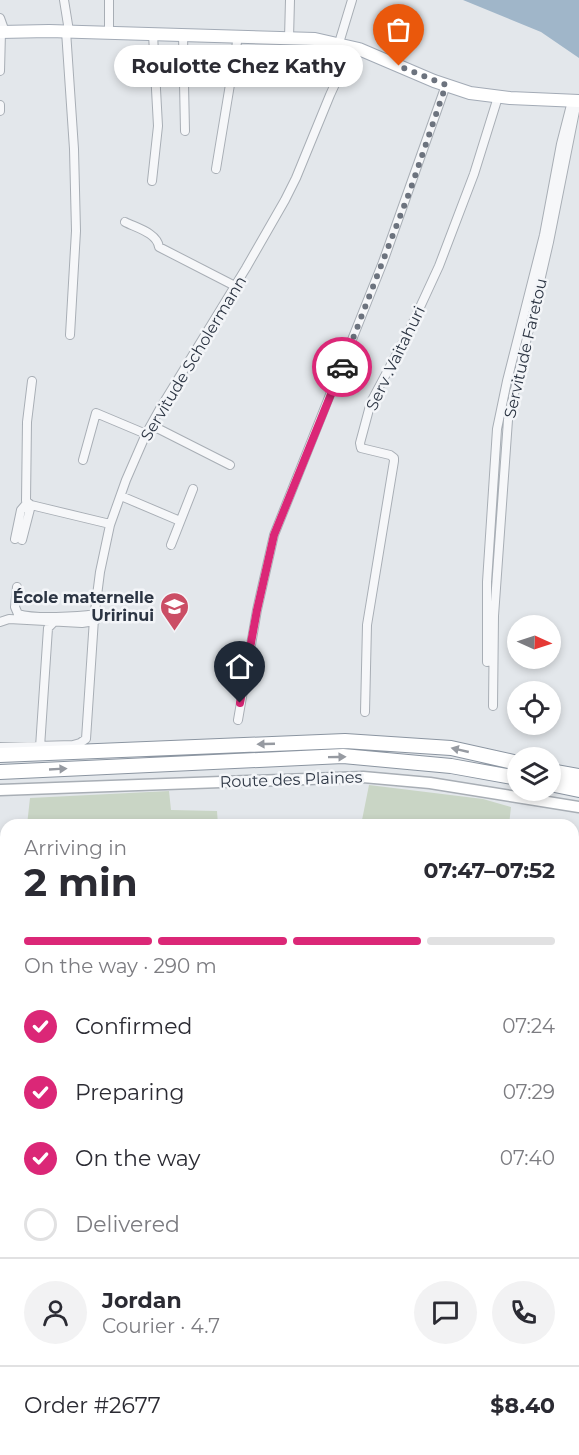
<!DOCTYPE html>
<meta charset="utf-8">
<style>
body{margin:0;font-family:Montserrat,sans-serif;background:#f2f2f3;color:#2b2b33;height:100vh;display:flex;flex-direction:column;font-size:22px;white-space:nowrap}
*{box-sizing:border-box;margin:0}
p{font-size:20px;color:#7c7c81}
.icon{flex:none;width:33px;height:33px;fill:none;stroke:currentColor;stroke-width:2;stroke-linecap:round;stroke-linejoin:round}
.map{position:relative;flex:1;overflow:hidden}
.panel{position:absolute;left:0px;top:819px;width:579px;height:636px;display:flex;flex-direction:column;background:#fff;border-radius:18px 18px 0 0;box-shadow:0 3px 9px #0003}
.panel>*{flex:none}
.needle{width:39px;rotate:93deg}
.buttons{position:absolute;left:507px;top:615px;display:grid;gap:12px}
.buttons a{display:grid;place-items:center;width:54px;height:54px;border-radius:50%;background:#fff;box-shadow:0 3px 9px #0003;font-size:30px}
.pin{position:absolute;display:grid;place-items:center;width:51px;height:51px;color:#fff;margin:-62px -26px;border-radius:50% 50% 50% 0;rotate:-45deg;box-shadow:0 0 6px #0007}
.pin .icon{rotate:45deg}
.courier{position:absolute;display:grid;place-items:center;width:60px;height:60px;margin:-30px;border:4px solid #db2777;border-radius:50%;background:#fff;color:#222;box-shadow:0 2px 8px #0007}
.bubble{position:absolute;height:42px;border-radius:21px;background:#fff;box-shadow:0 3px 9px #0003;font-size:20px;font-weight:700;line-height:42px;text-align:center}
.headline em{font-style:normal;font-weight:700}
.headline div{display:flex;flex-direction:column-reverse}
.headline{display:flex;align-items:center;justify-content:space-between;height:102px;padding:0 24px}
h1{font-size:39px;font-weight:700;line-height:45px}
.bar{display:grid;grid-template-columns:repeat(4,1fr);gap:9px 6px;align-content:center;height:72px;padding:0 24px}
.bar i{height:8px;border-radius:4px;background:#e1e1e2}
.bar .active{background:#db2777}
.bar p{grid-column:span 4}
.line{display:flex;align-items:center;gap:15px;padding:0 24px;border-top:2px solid #e1e1e2}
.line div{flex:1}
.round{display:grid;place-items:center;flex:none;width:63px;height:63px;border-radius:32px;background:#f2f2f3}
ol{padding:0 24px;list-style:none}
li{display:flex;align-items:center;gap:18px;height:66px}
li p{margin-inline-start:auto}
li .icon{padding:6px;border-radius:50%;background:#db2777;color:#fff;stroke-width:4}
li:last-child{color:#7c7c81}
li i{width:33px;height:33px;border:3px solid #e1e1e2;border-radius:50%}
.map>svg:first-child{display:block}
</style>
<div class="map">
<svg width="579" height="1455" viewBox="0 0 579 1455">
<rect width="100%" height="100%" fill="#e3e7eb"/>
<path fill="#c9d5c5" d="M369,785L483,799L511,807L509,825H361Z
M169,791L171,810L217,811L218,825H27L30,798Z
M6,882V1449H573V895L579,899V1455H0V884Z"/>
<path fill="#a0b6c9" d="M463,0H579V58L541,32Z"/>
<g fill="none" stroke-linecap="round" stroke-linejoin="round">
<defs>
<path id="minor" d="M64,0L69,31
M0,18L5,32
M66,31L74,149L76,231L70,335
M109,32V0
M183,35L185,131
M289,38L290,0
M339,43L352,0
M0,71L1,32
M0,105V111
M216,169L238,36
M152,181L158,126L153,34
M125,222C137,228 157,233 159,247L235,286
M32,381L27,422L26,501L31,505L110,524
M151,425L230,465
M83,460L96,413L146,434
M121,496L180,521
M15,539L21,510L27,503
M22,540L31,505
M171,545L193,489
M17,587L15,607L18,614C34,619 78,617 95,614
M0,622L9,619L82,623L95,621
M487,662V582L497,429L507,381L544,235L561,144L572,101
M493,706L494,616L508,420L549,242L577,101
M365,712L367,625L394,461V458L390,455L361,448L360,443L371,402L409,331L439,266L474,174L498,97
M238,720L257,610L274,535L383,262L446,85
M0,747L73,745L80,743L86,739L94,619L100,572L110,525L126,480L146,434L161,407L246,268L285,200L296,178L330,95L352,47
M40,747L48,628L54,622
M0,1359L6,1379
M24,1449L25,1455"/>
<path id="secondary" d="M0,790L363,777L430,783L579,807"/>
<path id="primary" d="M0,32L49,31L315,39L359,49L434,81L470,93L510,98L579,101"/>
<path id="trunk" d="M0,755L345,741L451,748L518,763
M550,771L579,776
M0,772L343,756L451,766L518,778
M550,784L579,790"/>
</defs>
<use href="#minor" stroke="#a8aeb5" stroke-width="10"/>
<use href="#secondary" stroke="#a8aeb5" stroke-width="13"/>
<use href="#primary" stroke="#a3abb6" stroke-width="14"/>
<use href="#trunk" stroke="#8b95a1" stroke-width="16"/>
<use href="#minor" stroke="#f6f7f9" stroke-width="8"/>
<use href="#secondary" stroke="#fff" stroke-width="10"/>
<use href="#primary" stroke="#fff" stroke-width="12"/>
<use href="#trunk" stroke="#fff" stroke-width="14"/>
</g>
<defs><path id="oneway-solid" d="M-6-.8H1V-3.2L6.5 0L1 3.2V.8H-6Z" transform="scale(1.5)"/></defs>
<g fill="#969aa1">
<use href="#oneway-solid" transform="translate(266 744) rotate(178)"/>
<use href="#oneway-solid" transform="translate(460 750) rotate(-167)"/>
<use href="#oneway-solid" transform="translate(337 757) rotate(-1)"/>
<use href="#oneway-solid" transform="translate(58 769) rotate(-3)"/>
</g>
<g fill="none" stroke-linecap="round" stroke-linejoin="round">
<path stroke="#6c737e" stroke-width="6" stroke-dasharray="0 10.8" d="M342,367L411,188L446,85L399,66"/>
<path stroke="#db2777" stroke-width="8" d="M240,703L257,610L274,535L342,367"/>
</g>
<defs>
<symbol id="school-pin" viewBox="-11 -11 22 30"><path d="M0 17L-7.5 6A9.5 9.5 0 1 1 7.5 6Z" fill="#cb4e65" stroke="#f3f5f8"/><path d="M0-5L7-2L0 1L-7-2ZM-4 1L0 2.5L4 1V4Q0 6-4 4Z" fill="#fff"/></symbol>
</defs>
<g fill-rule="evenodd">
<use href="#school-pin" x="158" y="590" width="33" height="45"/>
</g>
<g text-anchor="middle" stroke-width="5" stroke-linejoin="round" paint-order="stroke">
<g font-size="16" fill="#2c3543" stroke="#f3f5f8">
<text transform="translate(525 348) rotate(-77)" y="6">Servitude Faretou</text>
<text transform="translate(193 358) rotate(-59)" y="6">Servitude Scholermann</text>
<text transform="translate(395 358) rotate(-64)" y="6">Serv .Vaitahuri</text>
<text transform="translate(291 779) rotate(-2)" y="6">Route des Plaines</text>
</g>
<g font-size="16" font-weight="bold" fill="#2c3543" stroke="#f3f5f8" text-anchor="end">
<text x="154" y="603">École maternelle<tspan x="154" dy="18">Uririnui</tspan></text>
</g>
</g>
</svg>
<div class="buttons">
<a><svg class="needle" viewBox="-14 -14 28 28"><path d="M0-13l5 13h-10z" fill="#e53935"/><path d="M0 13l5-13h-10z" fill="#7c7c81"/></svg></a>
<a><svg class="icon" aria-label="locate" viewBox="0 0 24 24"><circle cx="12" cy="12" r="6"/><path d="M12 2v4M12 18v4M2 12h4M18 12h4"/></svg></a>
<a><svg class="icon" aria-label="layers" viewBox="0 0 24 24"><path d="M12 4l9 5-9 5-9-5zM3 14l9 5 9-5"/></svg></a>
</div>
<div class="pin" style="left:399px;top:66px;background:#ea580c"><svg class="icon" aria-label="bag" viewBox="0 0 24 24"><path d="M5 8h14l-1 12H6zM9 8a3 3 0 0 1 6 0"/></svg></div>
<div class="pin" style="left:240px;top:703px;background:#1f2937"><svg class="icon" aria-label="home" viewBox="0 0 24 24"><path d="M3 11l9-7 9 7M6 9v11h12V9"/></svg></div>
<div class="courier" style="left:342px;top:367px"><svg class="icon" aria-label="car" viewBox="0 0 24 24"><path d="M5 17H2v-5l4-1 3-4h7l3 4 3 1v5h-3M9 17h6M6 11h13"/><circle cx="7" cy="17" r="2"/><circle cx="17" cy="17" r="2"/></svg></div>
<div class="bubble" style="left:114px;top:45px;width:249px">Roulotte Chez Kathy</div>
<section class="panel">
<div class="headline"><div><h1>2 min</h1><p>Arriving in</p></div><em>07:47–07:52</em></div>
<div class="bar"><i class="active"></i><i class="active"></i><i class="active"></i><i></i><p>On the way · 290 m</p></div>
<ol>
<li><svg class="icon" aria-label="check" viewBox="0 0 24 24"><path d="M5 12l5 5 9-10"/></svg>Confirmed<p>07:24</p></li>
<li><svg class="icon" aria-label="check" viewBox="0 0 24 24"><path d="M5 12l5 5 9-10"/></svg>Preparing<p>07:29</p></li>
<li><svg class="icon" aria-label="check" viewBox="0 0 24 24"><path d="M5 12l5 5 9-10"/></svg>On the way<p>07:40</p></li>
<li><i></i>Delivered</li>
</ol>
<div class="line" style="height:108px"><a class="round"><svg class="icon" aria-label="person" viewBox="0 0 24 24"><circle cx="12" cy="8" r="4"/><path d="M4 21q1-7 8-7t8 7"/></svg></a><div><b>Jordan</b><p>Courier · 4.7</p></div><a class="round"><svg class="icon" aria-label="chat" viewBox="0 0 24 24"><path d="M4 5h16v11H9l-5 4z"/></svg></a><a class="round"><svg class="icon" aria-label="phone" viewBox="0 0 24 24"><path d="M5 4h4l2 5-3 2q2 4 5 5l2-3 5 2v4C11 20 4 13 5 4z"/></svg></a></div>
<div class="line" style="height:78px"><div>Order #2677</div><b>$8.40</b></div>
</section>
</div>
